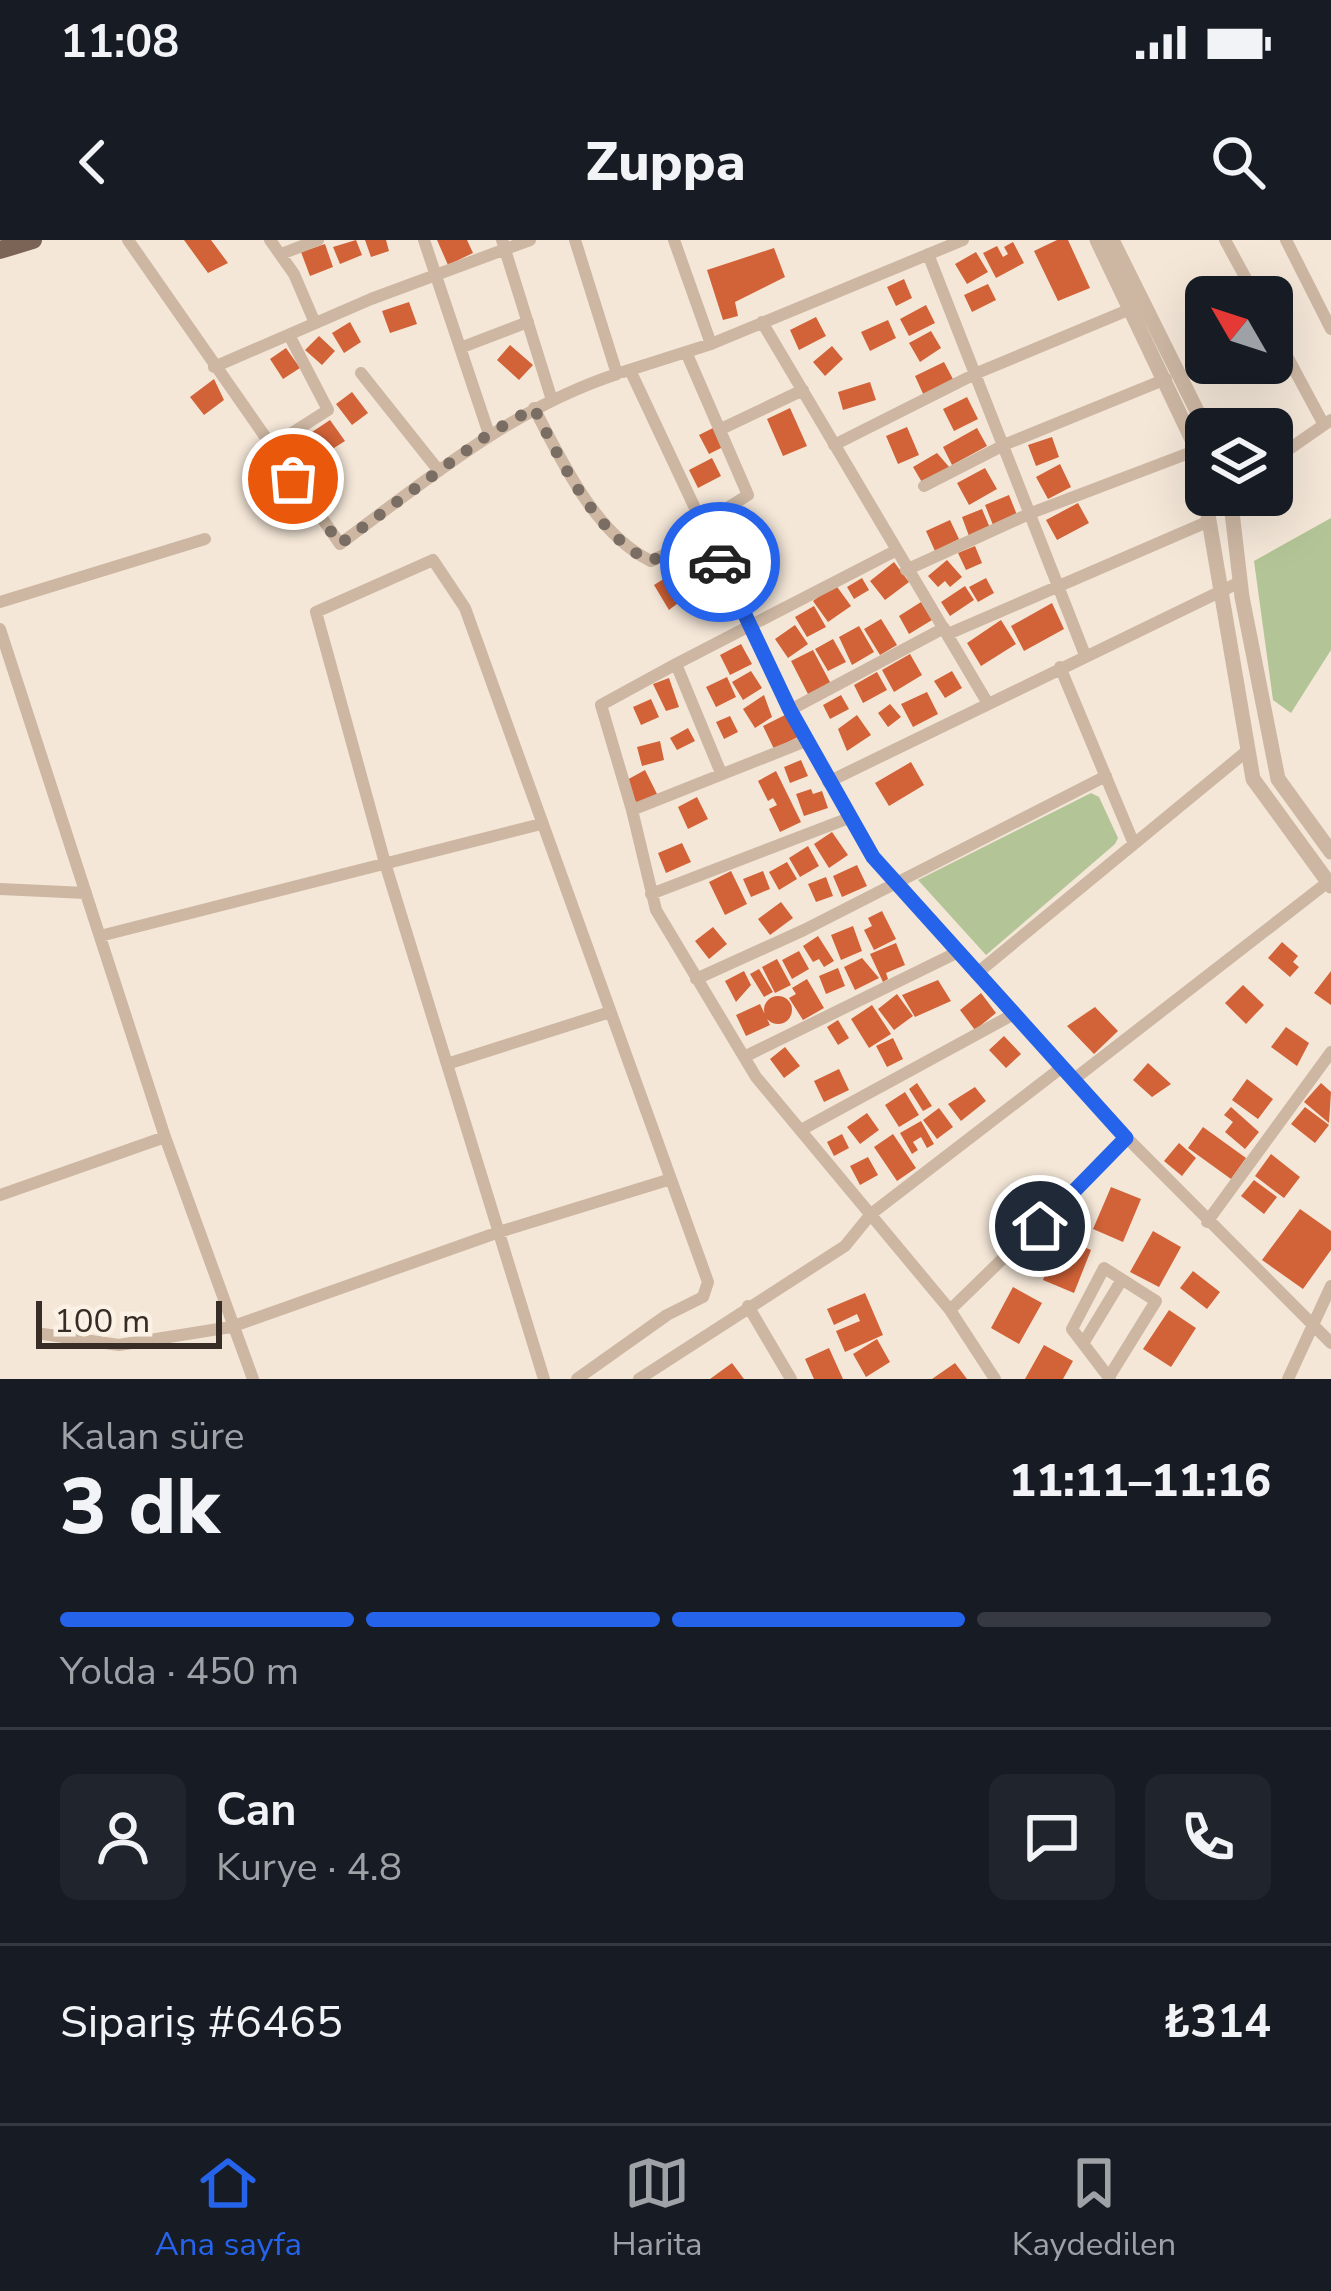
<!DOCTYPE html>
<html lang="tr">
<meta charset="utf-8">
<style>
body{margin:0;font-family:"Nunito Sans",sans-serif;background:#20242c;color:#f1f3f6;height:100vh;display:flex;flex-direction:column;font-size:45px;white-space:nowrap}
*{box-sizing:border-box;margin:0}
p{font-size:39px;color:#9ea1a6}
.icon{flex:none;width:66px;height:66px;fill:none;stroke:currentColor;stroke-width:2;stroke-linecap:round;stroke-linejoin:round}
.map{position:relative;height:1139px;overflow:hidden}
.details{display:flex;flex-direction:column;background:#171b24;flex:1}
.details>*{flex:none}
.needle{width:78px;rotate:309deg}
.buttons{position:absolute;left:1185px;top:36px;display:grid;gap:24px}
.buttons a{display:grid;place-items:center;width:108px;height:108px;border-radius:18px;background:#171b24;box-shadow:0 12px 48px #0002;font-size:60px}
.scale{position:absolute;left:36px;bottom:30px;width:186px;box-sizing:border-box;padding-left:12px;border:6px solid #372c26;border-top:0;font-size:33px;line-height:42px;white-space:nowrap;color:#372c26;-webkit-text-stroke:9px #fbf1e4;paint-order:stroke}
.pin{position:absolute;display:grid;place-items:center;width:102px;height:102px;color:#fff;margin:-51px;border:6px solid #fff;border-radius:50%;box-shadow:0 3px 12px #0007}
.courier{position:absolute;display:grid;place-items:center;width:120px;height:120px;margin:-60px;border:9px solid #2563eb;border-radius:50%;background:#fff;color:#222;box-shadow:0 3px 15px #0007}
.overview em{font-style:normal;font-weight:800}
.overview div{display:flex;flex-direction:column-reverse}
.overview{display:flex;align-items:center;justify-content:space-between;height:204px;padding:0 60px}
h1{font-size:78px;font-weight:800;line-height:90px}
.bar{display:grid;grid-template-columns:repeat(4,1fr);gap:18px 12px;align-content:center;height:144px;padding:0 60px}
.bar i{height:15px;border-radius:9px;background:#363941}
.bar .active{background:#2563eb}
.bar p{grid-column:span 4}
.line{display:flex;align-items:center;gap:30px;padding:0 60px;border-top:3px solid #363941}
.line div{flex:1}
.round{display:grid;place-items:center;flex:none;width:126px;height:126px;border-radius:18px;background:#20242c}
.status{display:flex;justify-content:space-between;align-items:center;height:84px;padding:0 60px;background:#171b24;direction:ltr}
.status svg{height:33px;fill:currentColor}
header{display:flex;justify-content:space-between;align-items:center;height:156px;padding:0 60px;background:#171b24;font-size:54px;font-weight:800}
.menu{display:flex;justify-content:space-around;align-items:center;height:168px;border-top:3px solid #363941;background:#171b24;font-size:33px;color:#9ea1a6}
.menu a{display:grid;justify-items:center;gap:6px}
.menu .active{color:#2563eb}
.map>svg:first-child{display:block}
</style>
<div class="status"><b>11:08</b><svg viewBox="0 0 49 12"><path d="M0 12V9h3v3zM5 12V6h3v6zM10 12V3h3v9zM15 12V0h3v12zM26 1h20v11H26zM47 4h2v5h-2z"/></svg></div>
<header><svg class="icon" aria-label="back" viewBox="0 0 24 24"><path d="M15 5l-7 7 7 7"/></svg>Zuppa<svg class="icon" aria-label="search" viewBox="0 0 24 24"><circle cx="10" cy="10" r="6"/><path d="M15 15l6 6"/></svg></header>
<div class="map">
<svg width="1331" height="1139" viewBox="0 0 1331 1139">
<rect width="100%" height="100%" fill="#f4e7d8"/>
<path fill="#b3c496" d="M1331,278V410L1291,473L1273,460L1254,321Z
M1091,553L1099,557L1118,598L1115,604L986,715L918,640Z"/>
<path fill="#d26237" d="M184,0H211L228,23L208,33Z
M356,0L362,15L340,24L333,7Z
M365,0H386L389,11L371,17Z
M437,0H467L473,13L448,25Z
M1057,0H1068L1090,48L1058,61L1034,11Z
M1013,2L1024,23L996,38L983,13L997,6L1003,17L1008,14L1004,7Z
M325,4L333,27L310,36L301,12Z
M774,8L785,37L735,62L738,76L723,80L707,30Z
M976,12L988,32L967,44L955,24Z
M904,39L912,58L896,66L887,47Z
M988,44L996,60L972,72L964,55Z
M409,62L417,84L390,93L382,71Z
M926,65L935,83L909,96L900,79Z
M816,77L826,96L799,110L790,90Z
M888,80L896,98L870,111L861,92Z
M350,82L361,102L344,113L332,93Z
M931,91L941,108L920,122L909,103Z
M319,96L335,111L322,125L305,110Z
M510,105L533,125L519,140L497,120Z
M832,106L843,119L825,136L813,122Z
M286,108L300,128L283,139L270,119Z
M944,122L955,143L925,158L915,136Z
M214,139L224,160L204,175L190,157Z
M870,142L876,160L843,170L838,152Z
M352,152L368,173L352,185L336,164Z
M967,157L978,179L954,191L943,169Z
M790,168L807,206L783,216L767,179Z
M330,180L345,201L326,213L312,192Z
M715,187L725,206L709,214L699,195Z
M907,187L919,215L898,224L886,196Z
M977,188L987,206L952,225L943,207Z
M1052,197L1059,217L1036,226L1028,205Z
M937,213L950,228L923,244L913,227Z
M712,218L721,236L698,248L689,230Z
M323,223L336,239L320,252L307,236Z
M1060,224L1071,247L1048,259L1036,237Z
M985,228L997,249L969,265L957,243Z
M280,231L293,253L270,268L256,246Z
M1009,255L1017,275L993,285L985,265Z
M293,256L309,271L295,286L279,272Z
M1078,263L1089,283L1057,300L1046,280Z
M982,269L990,288L969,296L962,277Z
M950,280L959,299L935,311L926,291Z
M738,281L750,300L726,316L714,296Z
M975,306L982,323L966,330L958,313Z
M706,315L717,333L701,342L693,328Z
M947,320L962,337L950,347L945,341L938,347L928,336Z
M894,322L909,342L885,360L870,341Z
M681,328L695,350L669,370L654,345Z
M862,338L869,350L854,359L847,347Z
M986,338L994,353L978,362L969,347Z
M835,344L851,366L828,382L813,361Z
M965,346L974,360L950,376L941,362Z
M921,362L932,380L909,394L899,376Z
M1052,363L1064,389L1024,411L1011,386Z
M814,366L826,387L807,397L795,377Z
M881,379L897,405L880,415L864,389Z
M1001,380L1016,404L981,426L967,403Z
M795,385L808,404L788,418L775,399Z
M859,386L874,412L852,425L839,397Z
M833,399L846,422L828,431L815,409Z
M741,404L752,424L730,435L720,415Z
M813,410L831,444L809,456L791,421Z
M910,414L922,435L894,452L882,430Z
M751,431L762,448L743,460L732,442Z
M952,431L962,448L945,458L934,441Z
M877,432L887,450L863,463L854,445Z
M727,437L736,457L716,467L706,447Z
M669,438L679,467L666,471L653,444Z
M927,452L938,474L913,487L901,464Z
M764,455L772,477L755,488L743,469Z
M841,455L849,469L830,479L823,465Z
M651,459L659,477L641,485L633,467Z
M890,464L901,477L888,487L878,473Z
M787,474L798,497L774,509L763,486Z
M857,475L871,495L847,511L838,489Z
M730,476L738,492L724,499L716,482Z
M688,488L695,501L677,510L670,498Z
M660,501L664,520L642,526L637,507Z
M801,520L808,536L790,543L784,527Z
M911,522L924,545L889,566L875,543Z
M645,530L657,554L637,564L625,541Z
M776,531L801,582L780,592L769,569L777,565L773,558L768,561L758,541Z
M811,549L813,554L822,551L828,568L804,576L796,554Z
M697,557L708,579L688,589L678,567Z
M832,592L848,615L829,628L814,604Z
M682,603L691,622L666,633L658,613Z
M808,606L819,626L800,637L789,618Z
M787,622L797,639L779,650L769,632Z
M857,625L867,646L842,657L833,636Z
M731,631L747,664L725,675L709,642Z
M763,631L770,649L751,657L743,639Z
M826,637L833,656L816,662L808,644Z
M781,662L793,678L770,695L758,679Z
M882,671L896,699L874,710L864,690L872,686L868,678Z
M853,686L862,711L841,720L831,695Z
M713,687L727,704L709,719L695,701Z
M818,696L834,721L824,727L819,719L813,722L803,706Z
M1282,702L1298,716L1293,722L1299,727L1290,737L1268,718Z
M896,703L905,725L886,733L888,739L883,742L870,714Z
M799,711L809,729L792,739L782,720Z
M862,718L879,738L855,750L844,727Z
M777,719L791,745L775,753L762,727Z
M838,728L845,746L826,754L819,736Z
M759,729L773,752L764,757L750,734Z
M744,731L751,745L736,762L725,741Z
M1331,731V765L1314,753Z
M807,739L824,768L803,780L789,758L796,754L792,748Z
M938,740L951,761L915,777L902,755Z
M1243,745L1264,765L1246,784L1225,763Z
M981,753L996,773L975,790L960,770Z
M897,754L913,776L894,790L878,769Z
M764 770a14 14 0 1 1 28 0a14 14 0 1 1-28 0Z
M760,764L770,785L746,796L736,775Z
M872,765L891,794L869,808L851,779Z
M1095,767L1118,791L1094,814L1067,786Z
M838,780L849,798L838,805L827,787Z
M1286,787L1309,803L1297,826L1271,807Z
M1004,796L1021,814L1006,828L989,810Z
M893,798L903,819L887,827L876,806Z
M785,807L800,826L784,838L770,819Z
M1148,823L1171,844L1152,857L1133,840Z
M839,829L849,850L824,862L814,841Z
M1247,839L1273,859L1258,879L1232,860Z
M917,843L932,866L923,871L909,849Z
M1321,843L1331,852L1329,883L1304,862Z
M975,847L986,861L961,881L948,864Z
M905,852L919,875L899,887L885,865Z
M1231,867L1259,892L1245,909L1225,892L1233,882L1224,875Z
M1305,867L1329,885L1315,903L1291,884Z
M939,868L953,887L937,899L923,880Z
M867,873L879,890L860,904L847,887Z
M921,881L934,904L927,908L921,897L913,902L918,910L912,914L900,893Z
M1203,887L1246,918L1231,939L1188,908Z
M842,894L849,908L834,916L827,902Z
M893,894L916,928L897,941L874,907Z
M1179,903L1196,918L1182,936L1164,921Z
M1271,914L1300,937L1284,958L1255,936Z
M868,917L878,935L860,945L850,926Z
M1254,940L1277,957L1264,974L1241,956Z
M1111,947L1141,959L1123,1002L1093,989Z
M1300,969L1331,991V1010L1303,1049L1262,1020Z
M1153,991L1181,1007L1159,1047L1130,1032Z
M1061,997L1091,1010L1074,1053L1043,1040Z
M1193,1031L1220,1052L1207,1069L1180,1048Z
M1013,1047L1042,1063L1019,1104L991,1088Z
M865,1053L883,1095L845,1112L836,1091L860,1081L857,1074L834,1085L827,1069Z
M1169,1070L1196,1088L1171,1127L1143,1109Z
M877,1099L890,1122L866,1137L853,1114Z
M1044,1105L1073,1121L1063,1139H1025Z
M829,1108L843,1139H814L805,1119Z
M732,1123L744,1139H710Z
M955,1123L967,1139H932Z"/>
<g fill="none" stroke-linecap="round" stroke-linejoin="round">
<path stroke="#cdb7a3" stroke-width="12" d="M128,0L340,304C429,238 511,169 617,134L575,0
M270,0L294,34L315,83
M424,0L489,194
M502,0L551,157
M674,0L711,104
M1225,0L1256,57
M1286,0L1331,89
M281,14L318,0
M928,14L1085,415
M762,82L987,462
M1272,88L1324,185
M460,108L528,82
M686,112L748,255L702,284
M214,127L371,59L530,0
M630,130L790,470L873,617L1127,898L1331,1103
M623,132L711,104L963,0
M361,133L439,231
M534,168C561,220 596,295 651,321L707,295
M721,189L803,150
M834,205L977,133L1133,68
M270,207L328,170L289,95
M1272,221L1331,180
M924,246L1006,204L1166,139
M906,330L1031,273L1197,210
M0,362L205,299
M0,389L165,897L0,955
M948,394L1207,282
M1060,427L1134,604
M790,470L944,388
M806,501L632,570L656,670L756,837L950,1070L1127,898
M721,533L676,424L895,311
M828,542L1240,342
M632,570L601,465L676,424
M0,649L86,653
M651,654L849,578
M100,696L541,584
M976,734L1247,511
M696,739L804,690L1106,536
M744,817L956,713
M447,824L610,772
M1073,840L1328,642
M801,890L1014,774
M165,897L253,1139
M1207,982L1331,812
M748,1066L791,1139
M950,1070L995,1139
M43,1094L119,1105L231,1087L499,992L671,939
M1084,1102L1121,1041
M1109,1137L1156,1061L1104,1028L1072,1089L1110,1139
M544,1139L385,623L316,372L433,320L465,368L708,1042L703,1057L667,1075L577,1139
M639,1139L845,1006L871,974L1061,828
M1288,1139L1331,1046"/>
<path stroke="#cdb7a3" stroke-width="15" d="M1097,0L1197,210L1253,539L1331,646
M1112,0L1206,189
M1230,255L1242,357L1278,539L1331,612"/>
<path stroke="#7b6355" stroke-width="18" d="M0,10L33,0"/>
</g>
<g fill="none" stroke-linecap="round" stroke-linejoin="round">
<path stroke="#796d64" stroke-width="12" stroke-dasharray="0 21.6" d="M293,239L340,304L489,194L534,168C560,220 596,295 650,321L707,296L720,322"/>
<path stroke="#2563eb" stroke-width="15" d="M720,322L790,470L873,617L1126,898L1040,986"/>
</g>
</svg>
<div class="buttons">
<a><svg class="needle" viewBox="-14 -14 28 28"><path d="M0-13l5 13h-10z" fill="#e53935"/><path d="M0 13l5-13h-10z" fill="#9ea1a6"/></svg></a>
<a><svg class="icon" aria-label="layers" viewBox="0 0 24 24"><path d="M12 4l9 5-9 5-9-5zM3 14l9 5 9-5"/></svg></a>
</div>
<div class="scale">100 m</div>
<div class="pin" style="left:293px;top:239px;background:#ea580c"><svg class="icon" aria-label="bag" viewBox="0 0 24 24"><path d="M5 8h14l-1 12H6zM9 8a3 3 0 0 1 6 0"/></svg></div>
<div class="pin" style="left:1040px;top:986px;background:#1f2937"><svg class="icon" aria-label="home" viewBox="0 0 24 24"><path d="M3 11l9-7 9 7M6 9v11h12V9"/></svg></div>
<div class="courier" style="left:720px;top:322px"><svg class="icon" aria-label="car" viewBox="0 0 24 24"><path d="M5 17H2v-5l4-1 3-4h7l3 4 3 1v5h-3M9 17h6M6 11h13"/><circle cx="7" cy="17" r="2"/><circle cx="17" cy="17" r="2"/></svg></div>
</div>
<section class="details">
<div class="overview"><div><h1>3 dk</h1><p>Kalan süre</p></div><em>11:11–11:16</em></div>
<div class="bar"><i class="active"></i><i class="active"></i><i class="active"></i><i></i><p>Yolda · 450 m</p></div>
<div class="line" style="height:216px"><a class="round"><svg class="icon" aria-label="person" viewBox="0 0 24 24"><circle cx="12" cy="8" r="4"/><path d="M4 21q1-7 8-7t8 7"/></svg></a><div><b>Can</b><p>Kurye · 4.8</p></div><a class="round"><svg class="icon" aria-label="chat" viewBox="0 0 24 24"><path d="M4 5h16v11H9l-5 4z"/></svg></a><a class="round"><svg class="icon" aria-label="phone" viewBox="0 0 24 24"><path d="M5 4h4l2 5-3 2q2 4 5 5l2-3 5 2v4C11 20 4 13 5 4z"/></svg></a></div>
<div class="line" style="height:156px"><div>Sipariş #6465</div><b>₺314</b></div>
</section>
<nav class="menu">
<a class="active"><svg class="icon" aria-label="home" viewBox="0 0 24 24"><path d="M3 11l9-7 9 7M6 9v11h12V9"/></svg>Ana sayfa</a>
<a><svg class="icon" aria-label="map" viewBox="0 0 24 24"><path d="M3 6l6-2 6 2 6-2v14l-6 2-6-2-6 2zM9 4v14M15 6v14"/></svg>Harita</a>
<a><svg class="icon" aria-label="saved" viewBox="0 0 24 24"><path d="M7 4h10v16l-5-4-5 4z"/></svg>Kaydedilen</a>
</nav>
